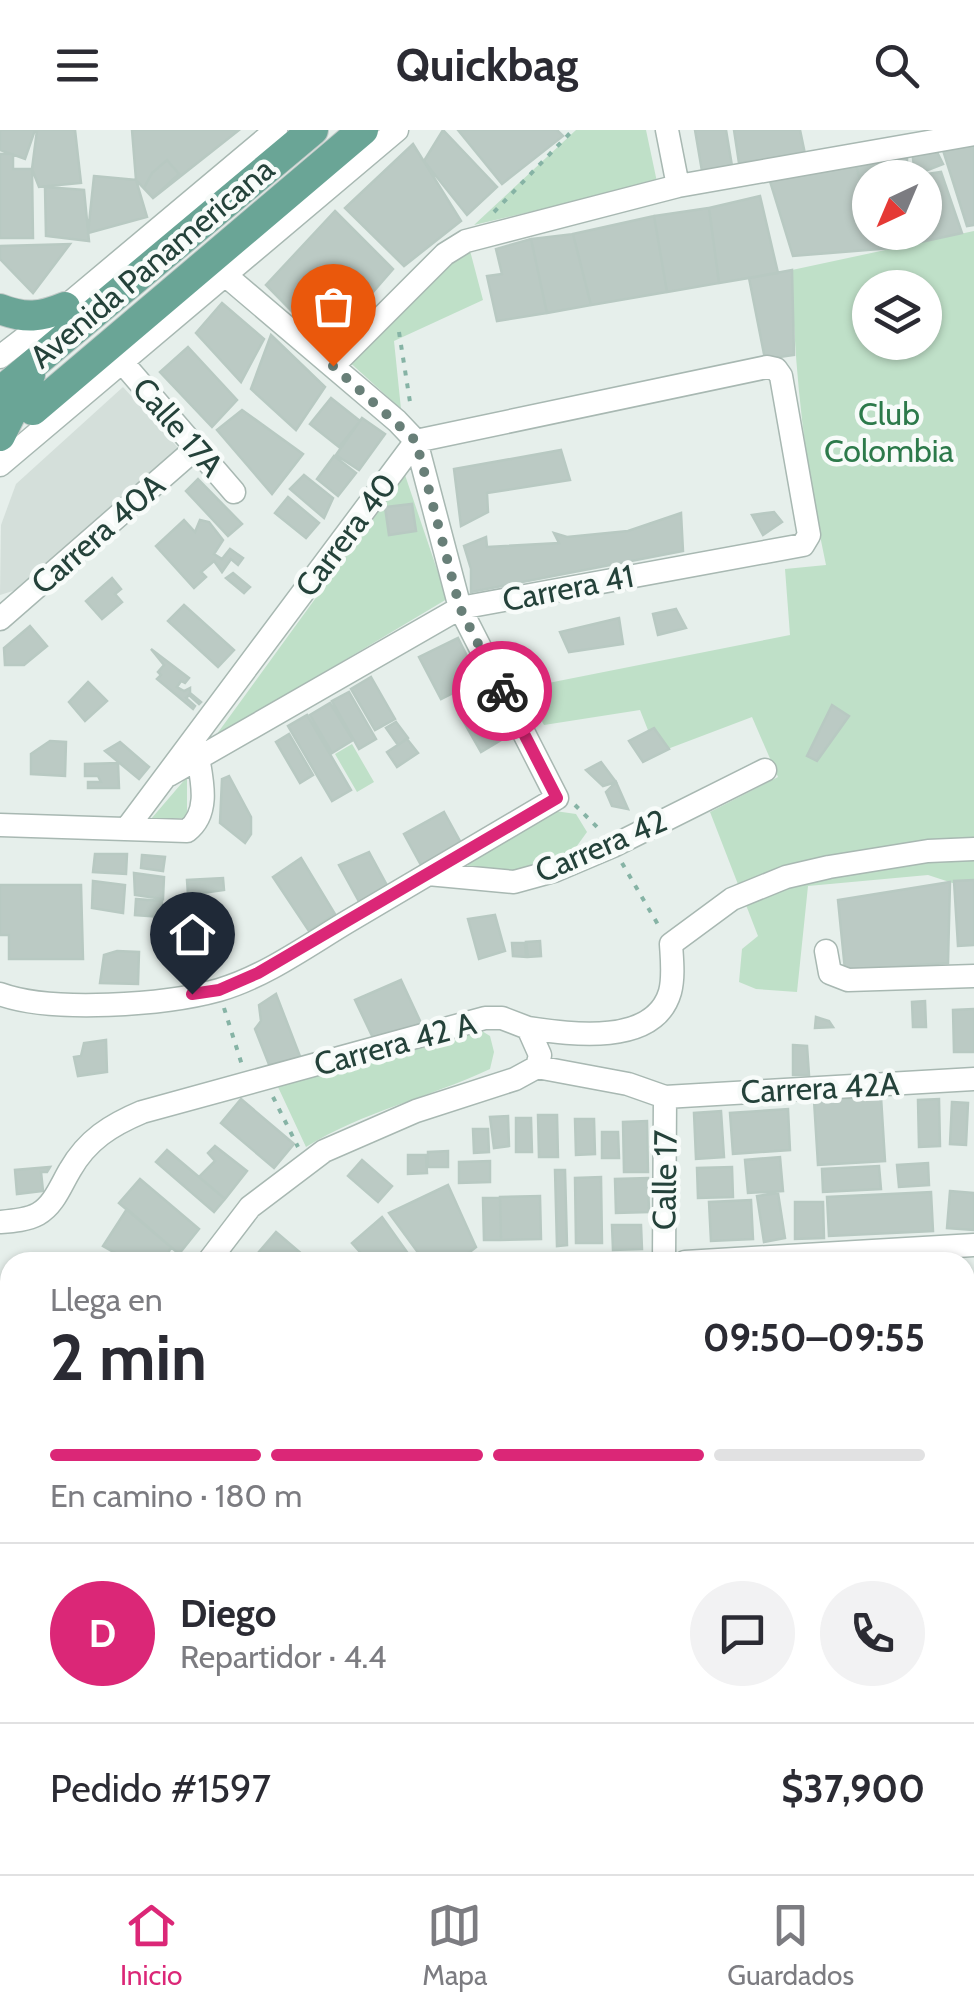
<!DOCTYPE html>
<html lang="es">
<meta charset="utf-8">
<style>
body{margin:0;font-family:Cabin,sans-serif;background:#f2f2f3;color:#2b2b33;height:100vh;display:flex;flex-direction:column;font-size:38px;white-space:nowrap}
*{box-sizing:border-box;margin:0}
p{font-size:32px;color:#7c7c81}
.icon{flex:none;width:55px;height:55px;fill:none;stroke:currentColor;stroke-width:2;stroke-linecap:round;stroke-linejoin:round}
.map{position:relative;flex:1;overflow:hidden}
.side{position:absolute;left:0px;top:1122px;width:975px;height:622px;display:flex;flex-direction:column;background:#fff;border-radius:30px 30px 0 0;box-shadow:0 2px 8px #0004}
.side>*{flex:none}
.needle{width:65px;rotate:224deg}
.fabs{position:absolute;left:852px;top:30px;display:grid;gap:20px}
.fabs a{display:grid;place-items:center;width:90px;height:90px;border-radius:50%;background:#fff;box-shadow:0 2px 8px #0004;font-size:50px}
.pin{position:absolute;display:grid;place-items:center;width:85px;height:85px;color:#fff;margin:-102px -42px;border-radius:50% 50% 50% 0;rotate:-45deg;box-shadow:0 0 10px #0007}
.pin .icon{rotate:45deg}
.courier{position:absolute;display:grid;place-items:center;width:100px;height:100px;margin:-50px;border:8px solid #db2777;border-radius:50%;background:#fff;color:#222;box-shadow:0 2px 12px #0007}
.headline em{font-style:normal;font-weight:700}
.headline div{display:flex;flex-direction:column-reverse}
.headline{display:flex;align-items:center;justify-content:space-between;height:170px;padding:0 50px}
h1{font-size:65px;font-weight:700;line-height:75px}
.bar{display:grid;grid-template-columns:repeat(4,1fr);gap:15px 10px;align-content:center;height:120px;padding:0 50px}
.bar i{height:12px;border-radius:8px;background:#e1e1e2}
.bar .current{background:#db2777}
.bar p{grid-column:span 4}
.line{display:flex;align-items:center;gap:25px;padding:0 50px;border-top:2px solid #e1e1e2}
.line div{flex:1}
.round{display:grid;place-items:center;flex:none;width:105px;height:105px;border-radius:52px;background:#f2f2f3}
header{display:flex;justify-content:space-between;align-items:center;height:130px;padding:0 50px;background:#fff;font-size:45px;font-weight:700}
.tabs{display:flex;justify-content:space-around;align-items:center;height:140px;border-top:2px solid #e1e1e2;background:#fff;font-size:28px;color:#7c7c81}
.tabs a{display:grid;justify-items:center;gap:5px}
.tabs .current{color:#db2777}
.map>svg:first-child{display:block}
</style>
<header><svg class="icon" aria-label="menu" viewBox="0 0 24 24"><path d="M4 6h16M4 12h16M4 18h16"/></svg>Quickbag<svg class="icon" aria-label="search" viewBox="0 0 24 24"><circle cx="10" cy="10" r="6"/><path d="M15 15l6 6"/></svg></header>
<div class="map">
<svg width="974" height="1744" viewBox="0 0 974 1744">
<rect width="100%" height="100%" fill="#e6efeb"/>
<path fill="#d4dfda" d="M123,257L179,319L19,459L0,465L1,395L16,354Z"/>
<path fill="#bfe0c8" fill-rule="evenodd" d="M576,0H646L657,52L474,95Z
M974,101V760L928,745L808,756L797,862L756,859L739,852L742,819L758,806L710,682L778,647L752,587L657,623L640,580L544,595L523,558L790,505L785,439L826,435C805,337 794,240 792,140ZM870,158H925V212H870Z
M468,113L483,170L394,211L401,279L345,228Z
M405,345L447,469L214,608Z
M352,614L374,652L357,662L335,624Z
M187,647V688L151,689Z
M555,681L576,684L587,702L569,727L519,744L463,743L473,726Z
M477,898L490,906L494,922L490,939C428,968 364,981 306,1017L278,957Z
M53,1735H176V1744H49Z
M637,1735H697V1744H637Z"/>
<path fill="#bbcac4" stroke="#b8c9c2" stroke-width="2.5" d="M0,0H35L25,29L0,20Z
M37,0H75L81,53L39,57L32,39Z
M132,0H239L153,68L136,50Z
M443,0L497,57L467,85L424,31Z
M458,0H557L563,6L502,54Z
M695,0H726L732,36L702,41Z
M734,0H800L805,24L739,33Z
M974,12V95L967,96L942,17Z
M413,14L461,91L404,136L345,78Z
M912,20H936L943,34L915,45Z
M0,24H13V39H32L33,108H0Z
M877,25H907V43H877Z
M877,25L880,48H870V102H889L891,118L793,126L769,48Z
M167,30L179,44L153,68L144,58L152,43Z
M870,31L874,48L860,51L856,34Z
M941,42L962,103L898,117L895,102H925V48H901Z
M94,46L136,50L147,87L88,103Z
M45,57L84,60L89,111L46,106Z
M760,66L778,143L719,153L709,78Z
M709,78L719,153L667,162L654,86Z
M335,81L393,139L326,216L266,155Z
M654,86L667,162L591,175L573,104Z
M573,104L591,175L547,183L531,109Z
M531,109L547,183L497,191L487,146L502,144L496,119Z
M70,114L33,163L0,129V116Z
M792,140L794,225L765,229L749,148Z
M222,173L264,209L241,252L196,203Z
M271,205L325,257L296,300L251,259Z
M188,217L237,270L212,297L160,242Z
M331,268L360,291L339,317L310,294Z
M242,280L303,324L272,364L217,300Z
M362,288L385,304L359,340L336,325Z
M561,320L570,350L487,363L488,382L461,396L454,339Z
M334,326L356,343L338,366L317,349Z
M304,345L333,368L324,388L290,359Z
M198,349L242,394L228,406L186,361Z
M288,367L319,393L306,408L275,383Z
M412,374L416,401L389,405L385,377Z
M774,382L782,392L763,405L752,385Z
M681,383L683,421L471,462V439L464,416L486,407L487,417L559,413L554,403L567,407L628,401Z
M184,390L195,402L200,390L209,392L223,410L214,424L222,429L230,419L243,428L238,435L231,429L222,442L214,431L201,442L206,447L194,458L156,416Z
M233,443L250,457L244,463L226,448Z
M112,448L121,459L115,464L122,472L102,489L86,471Z
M184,475L234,520L218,537L168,491Z
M676,479L686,498L658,505L653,484Z
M619,488L623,514L569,522L560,502Z
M30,496L47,516L24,535H5L4,518Z
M458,508L479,550L441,569L419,527Z
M151,519L189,548L185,553L181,551L177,557L184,561L190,558V563L201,572L199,574L189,565L186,568L195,576L193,579L157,549L161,545L158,542L164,535Z
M371,547L395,589L375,600L351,559Z
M88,552L107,571L85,591L69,572Z
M349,562L376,609L359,619L332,571Z
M330,573L353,610L332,623L310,585Z
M486,573L506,607L481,622L461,587Z
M832,575L849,586L817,631L807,626Z
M307,585L351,660L332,671L288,596Z
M396,592L408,608L398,615L386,598Z
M654,598L669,619L643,632L629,611Z
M289,604L313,645L300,653L276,612Z
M407,609L418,623L397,637L387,622Z
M50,611L66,612L65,646L31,644V624Z
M120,612L149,637L139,649L105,621Z
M601,632L616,652L603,656L586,640Z
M118,633L119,658H88V652H101L98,646H85V634Z
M229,646L251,687V704L245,713L220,693L222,649Z
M616,652L628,679L612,676L606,662Z
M444,682L461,713L421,735L404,704Z
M369,722L389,759L362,777L339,735Z
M95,724H127L126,744L93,742Z
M142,725L165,727L163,741L141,738Z
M301,728L335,784L309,801L273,747Z
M134,743L164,747L163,769L135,765Z
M223,748L224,760L188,765L187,750Z
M974,750V815L958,816L954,751Z
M93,751L125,755L123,783L92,778Z
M950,752L948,833L845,840L838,770Z
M0,755H81L83,829H9V805H0Z
M136,769L162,771L161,787L135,785Z
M213,769V788H187L186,770Z
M495,785L505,821L479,829L468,789Z
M540,811L541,826L528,827L526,812Z
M512,813H525L526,827L513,826Z
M117,821L139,822L138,854L100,853L104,825Z
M401,850L421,893L374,910L355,870Z
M276,864L301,929L270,937L255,899L261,891L259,875Z
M925,871L926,897H913L912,872Z
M974,879V922H954L953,880Z
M816,887L829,891L833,897L815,898Z
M106,910L107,942L78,946L74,927L81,926L84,913Z
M793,915L807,916L809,945H793Z
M881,967L885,1031L818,1035L814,970Z
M241,969L294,1014L274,1038L221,993Z
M939,969L940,1016L919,1017L918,970Z
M952,972L968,973L966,1015L950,1014Z
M788,979L790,1020L733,1024L730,983Z
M721,981L724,1027L696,1029L694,983Z
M538,985H557L558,1027H539Z
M508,986L509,1016L494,1018L490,987Z
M516,988H531L532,1022H516Z
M575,989H594L595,1024L576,1025Z
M647,991L648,1042H624L623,992Z
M473,999H488L489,1022L474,1023Z
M602,1002H618L619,1028H602Z
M215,1016L247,1041L225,1069L199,1047L215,1031L208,1023Z
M167,1020L225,1069L214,1082L156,1032Z
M448,1021V1037H428V1022Z
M408,1025H426L427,1043L408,1044Z
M780,1027L783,1061L748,1063L745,1030Z
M362,1030L392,1056L378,1072L348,1046Z
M490,1031V1052L459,1053V1032Z
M928,1033L929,1055L899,1057L897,1035Z
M879,1036L881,1059L823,1062L822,1039Z
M50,1037L47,1042H41L43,1061L17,1064L15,1040Z
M732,1037L733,1067L698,1068L697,1038Z
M555,1040H565L567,1115L557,1116Z
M601,1047L602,1113H576L575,1048Z
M648,1048L649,1082L616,1083L615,1049Z
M140,1049L199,1099L179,1124L119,1073Z
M448,1055L476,1117L457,1132H425L389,1083Z
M950,1061L974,1063V1100L947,1098Z
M931,1062L933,1101L829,1106L827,1067Z
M778,1063L785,1108L764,1112L757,1066Z
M540,1066L541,1109L501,1110L500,1067Z
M483,1068H500L501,1110H484Z
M751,1070L753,1109L711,1111L709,1072Z
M795,1072H823L824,1108L795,1109Z
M127,1079L171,1117L164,1132H131L103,1116Z
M382,1087L414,1132H369L352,1113Z
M612,1095H641L642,1119L613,1120Z
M276,1102L311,1132L252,1130Z
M965,1275L974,1278V1332L965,1330Z
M965,1397L974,1399V1445L965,1443Z
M0,1431L10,1474V1688L0,1697Z
M974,1519V1578L965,1579V1521Z
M974,1661V1700L971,1701L974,1738L963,1741L965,1663Z
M18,1735H37V1744H17Z
M226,1735H321L320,1744L225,1739Z
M830,1735H863L864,1742L831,1744Z
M898,1735H920L921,1744H900Z"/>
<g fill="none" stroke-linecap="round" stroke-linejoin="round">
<defs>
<path id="minor" d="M667,0L678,56
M0,227L65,177L276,0
M122,232L234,362
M333,236L445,124L466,111L678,56L974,4
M0,335L397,0
M0,489L196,318
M0,695L187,701C213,681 200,644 196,615
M127,698L416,311L767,237L776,239L781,246L809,405L803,415L460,478L169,645
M428,744L514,752L554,741L613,716L765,640
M826,821L830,843L848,850L974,846
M0,864C52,883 165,875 219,860C264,847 307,816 347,792C417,751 487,710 557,668L460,478L416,311L397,291L224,144
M528,898C569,904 654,917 670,862C674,847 672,830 671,814L732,769L786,747L829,737L928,721L974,719
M537,937L628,954L665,967L974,949
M0,1092C13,1091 27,1090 38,1084C54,1075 61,1055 70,1040C87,1010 111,995 142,982L485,888H502L528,898L540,925L537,937L515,949L416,981L324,1021L250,1077L208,1132
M664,1132L665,967
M685,1132L974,1115
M965,1230L974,1203
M965,1357L974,1358
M965,1473H974
M965,1644L974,1641
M893,1735L895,1744"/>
<path id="major" d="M0,179C25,189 41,187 65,177
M0,262L313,0
M33,280L363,0
M0,306L30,245"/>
</defs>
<use href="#minor" stroke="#a8b8b2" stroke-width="25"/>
<use href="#major" stroke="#c2cac8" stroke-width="32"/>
<path stroke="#86b3a5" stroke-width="4" stroke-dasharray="5 8" stroke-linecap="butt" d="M494,82L573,0
M399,202L410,272
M575,675L600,700
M622,733L660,798
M224,878L242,935
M273,967L298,1017
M439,1744L440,1735
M501,1744V1735"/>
<use href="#minor" stroke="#fff" stroke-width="22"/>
<use href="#major" stroke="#6aa596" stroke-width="30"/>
</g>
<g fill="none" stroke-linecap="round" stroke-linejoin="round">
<path stroke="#687f78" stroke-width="10" stroke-dasharray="0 18" d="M333,236L416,311L460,478L502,561"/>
<path stroke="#db2777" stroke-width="12" d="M192,864L219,860L258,843L557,668L502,561"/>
</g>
<g text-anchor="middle" stroke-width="9" stroke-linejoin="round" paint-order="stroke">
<g font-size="32" fill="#24423a" stroke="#f7fbf9">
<text transform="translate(152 133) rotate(-40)" y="11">Avenida Panamericana</text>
<text transform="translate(178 297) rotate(49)" y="11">Calle 17A</text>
<text transform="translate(98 404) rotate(-41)" y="11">Carrera 40A</text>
<text transform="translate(346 405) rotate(-53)" y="11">Carrera 40</text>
<text transform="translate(568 458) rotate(-11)" y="11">Carrera 41</text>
<text transform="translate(601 716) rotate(-23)" y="11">Carrera 42</text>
<text transform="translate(395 914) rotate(-15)" y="11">Carrera 42 A</text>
<text transform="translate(820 958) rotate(-3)" y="11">Carrera 42A</text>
<text transform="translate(665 1050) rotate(-89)" y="11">Calle 17</text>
</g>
<g font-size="32" fill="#2d7a4b" stroke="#f7fbf9">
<text x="889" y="295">Club<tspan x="889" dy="37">Colombia</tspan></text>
</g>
</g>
</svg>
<div class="fabs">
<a><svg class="needle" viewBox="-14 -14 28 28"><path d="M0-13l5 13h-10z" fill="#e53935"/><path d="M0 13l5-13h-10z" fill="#7c7c81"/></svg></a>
<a><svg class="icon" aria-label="layers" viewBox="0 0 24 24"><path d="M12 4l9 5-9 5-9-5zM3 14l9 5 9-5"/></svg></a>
</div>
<div class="pin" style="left:333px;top:236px;background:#ea580c"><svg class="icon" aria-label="bag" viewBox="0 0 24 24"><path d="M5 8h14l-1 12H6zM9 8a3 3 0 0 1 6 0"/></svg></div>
<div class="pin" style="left:192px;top:864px;background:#1f2937"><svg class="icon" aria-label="home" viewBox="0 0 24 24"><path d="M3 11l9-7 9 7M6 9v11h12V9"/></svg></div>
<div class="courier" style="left:502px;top:561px"><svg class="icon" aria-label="bike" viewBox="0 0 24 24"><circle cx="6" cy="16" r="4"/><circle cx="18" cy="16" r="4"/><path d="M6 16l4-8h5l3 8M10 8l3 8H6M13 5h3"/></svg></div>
<section class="side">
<div class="headline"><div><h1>2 min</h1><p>Llega en</p></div><em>09:50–09:55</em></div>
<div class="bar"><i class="current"></i><i class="current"></i><i class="current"></i><i></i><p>En camino · 180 m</p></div>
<div class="line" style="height:180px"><b class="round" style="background:#db2777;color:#fff">D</b><div><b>Diego</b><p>Repartidor · 4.4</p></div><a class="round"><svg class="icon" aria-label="chat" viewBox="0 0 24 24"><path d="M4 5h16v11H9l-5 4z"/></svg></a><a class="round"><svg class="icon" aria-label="phone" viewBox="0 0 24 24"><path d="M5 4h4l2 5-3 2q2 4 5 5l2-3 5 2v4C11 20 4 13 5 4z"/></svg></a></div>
<div class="line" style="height:130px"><div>Pedido #1597</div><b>$37,900</b></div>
</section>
</div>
<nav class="tabs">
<a class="current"><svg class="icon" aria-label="home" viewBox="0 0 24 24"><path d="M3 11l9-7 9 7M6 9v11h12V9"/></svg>Inicio</a>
<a><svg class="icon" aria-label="map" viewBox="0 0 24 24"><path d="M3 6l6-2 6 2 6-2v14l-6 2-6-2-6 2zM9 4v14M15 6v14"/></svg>Mapa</a>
<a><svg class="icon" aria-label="saved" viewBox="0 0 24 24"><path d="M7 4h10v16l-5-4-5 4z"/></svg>Guardados</a>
</nav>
